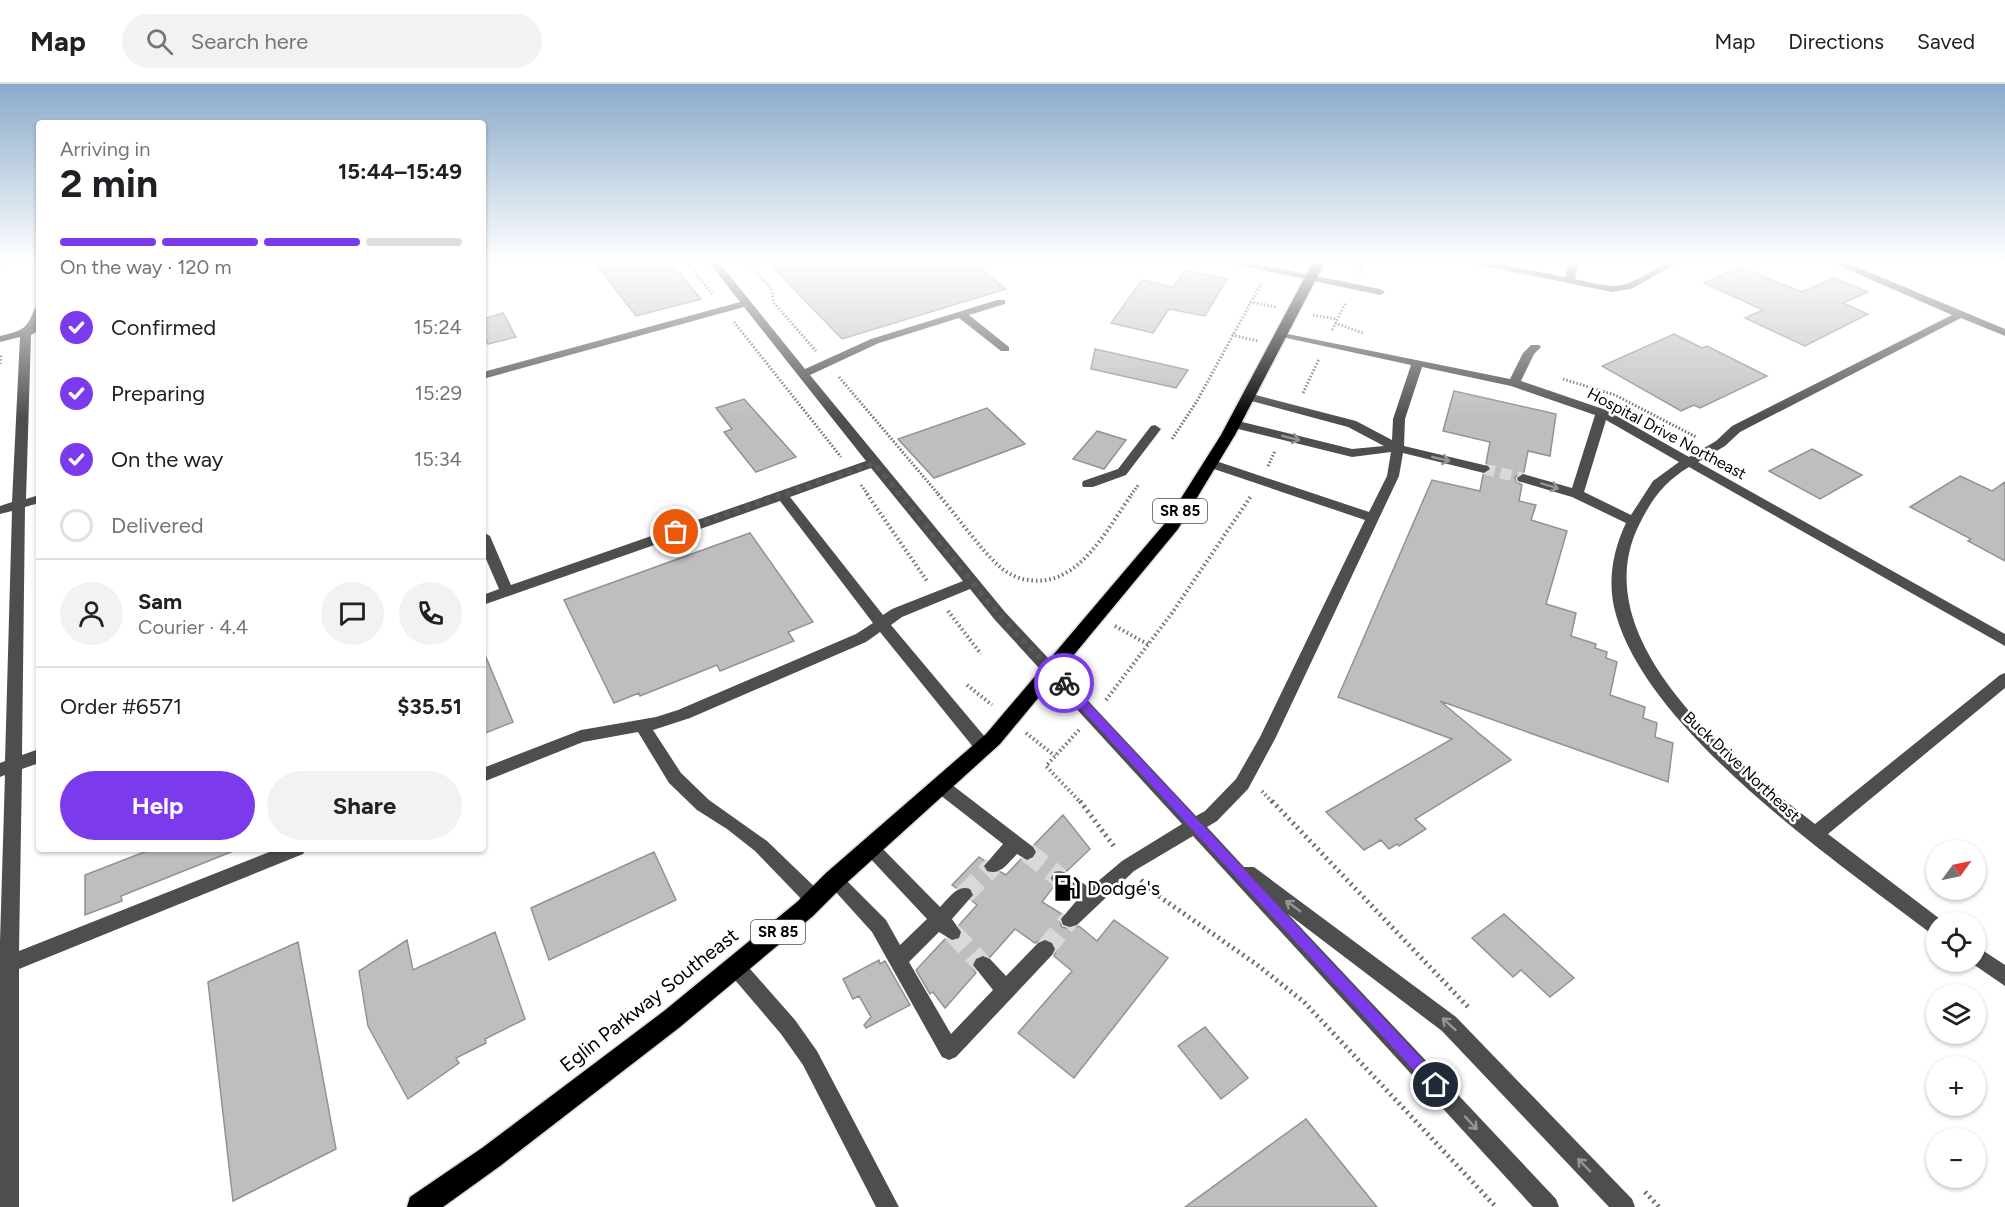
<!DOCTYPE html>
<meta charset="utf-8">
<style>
body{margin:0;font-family:Figtree,sans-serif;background:#f2f2f2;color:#202124;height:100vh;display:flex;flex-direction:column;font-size:22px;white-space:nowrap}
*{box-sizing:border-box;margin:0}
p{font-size:20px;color:#757577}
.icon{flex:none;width:33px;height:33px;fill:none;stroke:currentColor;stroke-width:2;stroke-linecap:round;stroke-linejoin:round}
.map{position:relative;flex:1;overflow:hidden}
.sheet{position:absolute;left:36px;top:36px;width:450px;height:732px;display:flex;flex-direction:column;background:#fff;border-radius:6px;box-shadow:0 2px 4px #0004}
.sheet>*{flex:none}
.needle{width:39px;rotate:57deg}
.controls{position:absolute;left:1926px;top:756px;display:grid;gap:12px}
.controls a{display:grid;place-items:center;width:60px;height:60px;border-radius:50%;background:#fff;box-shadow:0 2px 4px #0004;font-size:30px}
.pin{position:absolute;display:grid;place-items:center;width:51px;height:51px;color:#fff;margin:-26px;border:3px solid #fff;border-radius:50%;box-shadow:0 2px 6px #0007}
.courier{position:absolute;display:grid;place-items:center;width:60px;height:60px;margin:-30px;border:4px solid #7c3aed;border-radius:50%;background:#fff;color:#222;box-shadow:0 2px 8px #0007}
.summary em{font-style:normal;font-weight:700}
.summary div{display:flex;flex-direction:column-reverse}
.summary{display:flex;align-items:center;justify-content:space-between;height:102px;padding:0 24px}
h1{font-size:39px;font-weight:700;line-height:45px}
.bar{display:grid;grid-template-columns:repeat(4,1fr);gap:9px 6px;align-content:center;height:72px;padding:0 24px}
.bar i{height:8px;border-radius:4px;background:#e0e0e0}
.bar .active{background:#7c3aed}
.bar p{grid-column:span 4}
.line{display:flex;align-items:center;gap:15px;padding:0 24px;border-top:2px solid #e0e0e0}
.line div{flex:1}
.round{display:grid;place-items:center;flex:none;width:63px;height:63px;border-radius:32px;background:#f2f2f2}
ol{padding:0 24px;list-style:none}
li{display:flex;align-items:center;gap:18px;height:66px}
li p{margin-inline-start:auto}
li .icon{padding:6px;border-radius:50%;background:#7c3aed;color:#fff;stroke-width:4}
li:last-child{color:#757577}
li i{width:33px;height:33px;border:3px solid #e0e0e0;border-radius:50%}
.action{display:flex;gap:12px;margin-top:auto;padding:12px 24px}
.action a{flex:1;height:69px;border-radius:36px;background:#7c3aed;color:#fff;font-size:24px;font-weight:700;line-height:69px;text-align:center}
.action a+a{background:#f2f2f2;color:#202124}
header{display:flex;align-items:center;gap:36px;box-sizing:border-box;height:84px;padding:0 30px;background:#fff;border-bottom:2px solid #e0e0e0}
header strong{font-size:28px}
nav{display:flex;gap:33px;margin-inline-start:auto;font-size:21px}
.search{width:420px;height:54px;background:#f2f2f2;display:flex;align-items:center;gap:15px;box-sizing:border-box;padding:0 21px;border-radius:33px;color:#757577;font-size:22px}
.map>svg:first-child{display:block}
</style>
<header>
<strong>Map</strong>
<div class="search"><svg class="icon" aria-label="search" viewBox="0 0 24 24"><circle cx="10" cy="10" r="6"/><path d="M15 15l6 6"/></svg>Search here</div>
<nav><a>Map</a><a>Directions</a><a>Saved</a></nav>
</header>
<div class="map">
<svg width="2005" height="1123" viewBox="0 0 2005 1123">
<rect width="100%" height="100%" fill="#fff"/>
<path fill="#bebebe" stroke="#929292" stroke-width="1.5" d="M593,176H664L671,183L674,182L701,215L636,232Z
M766,176H970L1006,205L842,255Z
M1740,183L1802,208L1834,194L1868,208L1843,219L1868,230L1805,262L1745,234L1763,226L1704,199Z
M1185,186L1227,195L1205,232L1169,225L1153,249L1111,239L1142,196L1173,203Z
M503,229L516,253L488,260L483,249V235Z
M1674,250L1702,264L1707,262L1767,292L1700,324L1694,321L1681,327L1602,282Z
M1095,265L1188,286L1176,304L1091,285Z
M1454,307L1556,330L1550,372L1528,367L1524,388L1515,393L1516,398L1522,401L1519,417L1536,421L1531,436L1567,447L1546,520L1576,529L1571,552L1596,560L1595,564L1607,568L1606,574L1617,578L1610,611L1645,623L1643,634L1657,639L1655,653L1673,659L1668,698L1440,617L1511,676L1415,735L1426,745L1399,762L1397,760L1389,765L1381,756L1364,766L1326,728L1452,655L1338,613L1432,396L1480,407L1483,391L1492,385L1486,379L1490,358L1443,347Z
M744,315L796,373L756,388L724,348L732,345L716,324Z
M987,324L1025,360L934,394L898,355Z
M1097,347L1126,356L1104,385L1073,375Z
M1812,365L1862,391L1820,415L1769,387Z
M1960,392L1992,407L2005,398V477L1968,457L1971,455L1910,423Z
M750,449L813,538L788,548L794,557L720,587L717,581L640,612L639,609L614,619L564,516Z
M483,566L513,638L483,650Z
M1063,731L1090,765L1067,787L1058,785L1052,787L1049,795L1054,802L1042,818L1062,830L1059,836L1062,843L1071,845L1079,842L1097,857L1114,836L1168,874L1074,994L1018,949L1072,887L1054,872L1057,864L1053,857L1044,854L1035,859L1015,845L990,873L982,870L974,874L971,882L976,889L945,924L933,908L930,910L916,886L945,855L953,858L961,855L963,847L959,841L977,821L971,816L975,811L970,803L956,804L952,801L979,773L985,777L982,782L986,789L1001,788L1006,791L1021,775L1028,778L1034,775L1038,769L1034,761Z
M152,765L236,766L121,812L122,817L85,831V791Z
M654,768L676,816L549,876L531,824Z
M1504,830L1574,894L1550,913L1521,886L1513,893L1472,854Z
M495,848L525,935L485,955L486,959L456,974L459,979L408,1015L368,942L359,887L407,856L413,886Z
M298,858L336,1065L233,1117L208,898Z
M879,876L880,880L885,877L910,921L866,944L864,941L871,933L859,912L853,915L843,895Z
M1205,943L1248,994L1221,1015L1178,962Z
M1306,1035L1377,1123H1185Z"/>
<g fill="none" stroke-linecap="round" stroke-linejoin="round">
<path stroke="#d9d9d9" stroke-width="11" stroke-dasharray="11 6" stroke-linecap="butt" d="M1484,385L1523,394"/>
<path stroke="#d9d9d9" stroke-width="20" stroke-dasharray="20 10" stroke-linecap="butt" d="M1027,768L1060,794
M964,811L993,782
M952,848L983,881
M1045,865L1070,835"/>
<defs>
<path id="highway" d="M1314,176H1326L1235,351L1178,445L1000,660L842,803L813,832L680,943L500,1082L443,1123H407L410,1113L482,1064L664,927L797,818L826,789L986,650L1166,438L1221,351Z"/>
</defs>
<use href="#highway" stroke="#dbdbdb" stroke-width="3"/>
<path stroke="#707070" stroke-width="3" stroke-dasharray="1.5 2" stroke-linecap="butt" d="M685,176L713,211
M746,176L771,204L774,219L816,267
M1359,189L1365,176
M1250,218L1276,223
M1313,231L1337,235
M734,238L841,373
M1335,239L1363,249
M1332,246L1346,218
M1232,251L1258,257
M0,280L1,270
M839,293L939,411
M1563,295L1615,311L1696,353
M1303,309L1319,275
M1172,355L1197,317L1262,198
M1268,382L1275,367
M861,401L868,411
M1131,411L1139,400"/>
<path stroke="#707070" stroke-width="4" stroke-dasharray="1.5 3" stroke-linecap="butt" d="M867,410L927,497
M938,410C958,433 978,463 1000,483C1008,490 1019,495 1029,496C1079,504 1108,443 1132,410
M948,527L981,570
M1115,542L1149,561
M967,601L992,621
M1106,616L1172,529L1251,412
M1079,646L1046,682L1081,719
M1026,649L1055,672
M1262,707L1273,719"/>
<path stroke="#707070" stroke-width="5" stroke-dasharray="2 4" stroke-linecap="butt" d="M1080,717L1116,765
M1272,717L1468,923
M1141,796L1160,813L1256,880L1304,918L1496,1123
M1645,1108L1659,1123"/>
<path fill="#4e4e4e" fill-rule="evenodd" d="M0,176H18L0,182Z
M707,176H717L805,285L871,255L997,216H1005V220L969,231L1009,263V267H1001L959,234L879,259L810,291L1005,528L1196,732L1205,727L1236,695L1260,653L1365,436L1208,383L1206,380L1212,376L1216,377L1369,428L1387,392L1391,368L1352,373L1230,343L1228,340L1234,336L1352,365L1384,362L1348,343L1244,315L1242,313L1248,309L1356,337L1392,356L1393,335L1411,281L1282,253L1278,252V248L1510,295L1523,269L1531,261H1539L1541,263L1534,270L1521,297L1606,326L1689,373L1716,357L1732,342L1952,231L1826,176H1840L2005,245V252L1961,234L1740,348L1725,362L1698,378L2005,550V562L1689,383C1665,397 1651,416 1639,441C1582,556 1735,678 1815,740L2000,591L2005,589V604L1828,750L1944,838H1936V850L1929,848C1834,776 1641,643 1614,523C1608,495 1613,466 1626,439L1572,413L1518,397L1517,394L1523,390L1572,404L1595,331L1511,302L1422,283L1405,335L1404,362L1488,382L1490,385L1484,389L1403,369L1399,392L1275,655L1248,705L1217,737L1207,743L1244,783H1254L1456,933L1632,1115L1635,1123H1609L1442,947L1288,830L1556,1115L1559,1123H1533L1193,752L1134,787L1077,841L1070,843L1063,841L1061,835L1078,815L1054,800L1051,794L1054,788C1066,784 1079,797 1090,804L1122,777L1182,740L995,536L970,505L902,533L891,541L990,659L992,664L990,669L984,670L978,669L880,548L866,558L690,634L653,646L681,689L709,716L767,757L822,810L824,816L822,822L815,824L808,822L755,767L727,745L697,726L669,699L638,648L583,658L483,698V684L581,646L656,633L678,626L856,550L873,539L780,417L483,521V511L499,505L483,468V448L490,452L511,501L866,377L744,223L483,295V288L740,218ZM1606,336L1679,378L1653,397L1631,431L1584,408ZM871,384L963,497L892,525L883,531L790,413Z
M1214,176H1236L1380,205L1385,208L1380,211Z
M1455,176H1477L1565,193L1569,176H1579L1575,195C1590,198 1607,204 1622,201C1644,196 1660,176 1684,176L1631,205L1612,208Z
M39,223V241L36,245L38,247L31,251L26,415L39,411V419L25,423L22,671L39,665V679L22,685L19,867L277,765H306L303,770L19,885V1123H0V858L5,691L0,693V679L5,677L12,427L0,430V422L12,418L20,253L0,258V252C24,246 26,246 35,224Z
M1155,341L1161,345L1126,391L1093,403H1083L1082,400L1083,397L1118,385L1151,342Z
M941,695L947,697L1033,763L1036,768L1033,773L1027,776L1017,770C1008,779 1000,792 987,787L984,782L1003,760L935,707L933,702L935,697Z
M872,757L878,760L940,823C949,814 957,800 970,805L973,811L952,835L961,848L959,854L952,856L939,848L909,878L951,950L993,906L973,881L976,875L983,872L990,875L1006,892L1038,859L1045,856L1052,859L1055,865L1052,871L956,973L949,976L942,973L872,848L825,796L828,790L834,788L840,790L886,836L900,861L927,835L866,770L863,765L866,760Z
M1976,862L2005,881V902L1970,878H1976Z
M736,874L743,877L795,936L817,967L899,1123H876L803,981L781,950L729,889L726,883L729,877Z"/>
<use href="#highway" fill="#000" fill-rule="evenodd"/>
</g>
<defs><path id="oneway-shaft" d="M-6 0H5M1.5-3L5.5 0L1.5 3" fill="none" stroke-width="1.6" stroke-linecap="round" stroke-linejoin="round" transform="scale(1.5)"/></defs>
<g stroke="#959595">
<use href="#oneway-shaft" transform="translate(1291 354) rotate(14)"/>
<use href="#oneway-shaft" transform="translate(1441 375) rotate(13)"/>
<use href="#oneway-shaft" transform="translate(1550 402) rotate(17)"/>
<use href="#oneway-shaft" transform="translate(1293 822) rotate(-144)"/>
<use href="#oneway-shaft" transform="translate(1449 940) rotate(-138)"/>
<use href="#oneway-shaft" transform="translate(1471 1039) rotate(47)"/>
<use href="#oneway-shaft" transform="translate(1584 1081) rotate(-134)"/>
</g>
<linearGradient id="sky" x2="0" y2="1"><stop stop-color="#89aaca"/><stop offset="0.53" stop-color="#fff"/><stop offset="1" stop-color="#fff" stop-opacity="0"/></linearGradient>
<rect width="2005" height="334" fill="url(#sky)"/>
<path fill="#7c3aed" d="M1064,595L1067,596L1441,996L1443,1001L1441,1006L1436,1008L1432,1006L1060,602L1059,599Z"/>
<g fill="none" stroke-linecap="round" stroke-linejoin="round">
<path stroke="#595959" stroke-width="6" stroke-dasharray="0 10.8" d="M676,448L874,379L1000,532L1064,599"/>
</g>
<defs>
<symbol id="fuel-bare" viewBox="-9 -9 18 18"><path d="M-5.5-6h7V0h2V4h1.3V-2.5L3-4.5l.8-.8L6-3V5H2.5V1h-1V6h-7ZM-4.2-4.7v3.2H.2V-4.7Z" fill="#000" stroke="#fff" stroke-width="2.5" paint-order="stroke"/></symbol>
</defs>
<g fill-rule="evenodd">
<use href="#fuel-bare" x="1048" y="785" width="38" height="38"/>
</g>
<g text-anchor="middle" stroke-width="5" stroke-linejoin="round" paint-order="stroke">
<g fill="#fff" stroke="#4c4c4c" stroke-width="1.5">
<rect x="1153" y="415" width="54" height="24" rx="4.5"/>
<rect x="751" y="836" width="54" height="24" rx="4.5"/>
</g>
<g font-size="15" font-weight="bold" fill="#000">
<text x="1180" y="432">SR 85</text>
<text x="778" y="853">SR 85</text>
</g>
<g font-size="16" fill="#000" stroke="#fff">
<text transform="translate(1667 349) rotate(28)" y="6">Hospital Drive Northeast</text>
<text transform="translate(1742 682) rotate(43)" y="6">Buck Drive Northeast</text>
</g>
<g font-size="20" fill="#000" stroke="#fff" text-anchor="start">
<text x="1087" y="811">Dodge's</text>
</g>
<g font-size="20" fill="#000" stroke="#fff">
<text transform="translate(649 916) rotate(-38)" y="7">Eglin Parkway Southeast</text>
</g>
</g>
</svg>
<div class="controls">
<a><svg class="needle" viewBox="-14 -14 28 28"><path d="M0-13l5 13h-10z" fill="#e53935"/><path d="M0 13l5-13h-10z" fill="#757577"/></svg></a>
<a><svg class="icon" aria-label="locate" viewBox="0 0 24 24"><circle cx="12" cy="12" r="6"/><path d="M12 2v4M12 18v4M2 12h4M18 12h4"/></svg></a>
<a><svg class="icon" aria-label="layers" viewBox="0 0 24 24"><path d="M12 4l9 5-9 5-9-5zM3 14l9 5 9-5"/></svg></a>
<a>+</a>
<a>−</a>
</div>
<div class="pin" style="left:676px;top:448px;background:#ea580c"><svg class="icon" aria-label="bag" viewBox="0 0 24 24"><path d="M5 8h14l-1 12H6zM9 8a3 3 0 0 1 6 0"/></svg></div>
<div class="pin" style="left:1436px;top:1001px;background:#1f2937"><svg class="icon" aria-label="home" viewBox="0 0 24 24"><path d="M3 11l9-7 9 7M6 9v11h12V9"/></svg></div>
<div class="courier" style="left:1064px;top:599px"><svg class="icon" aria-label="bike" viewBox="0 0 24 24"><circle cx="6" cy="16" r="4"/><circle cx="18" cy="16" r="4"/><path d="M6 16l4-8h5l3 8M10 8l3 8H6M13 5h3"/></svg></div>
<section class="sheet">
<div class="summary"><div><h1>2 min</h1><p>Arriving in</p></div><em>15:44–15:49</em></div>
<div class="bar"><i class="active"></i><i class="active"></i><i class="active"></i><i></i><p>On the way · 120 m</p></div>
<ol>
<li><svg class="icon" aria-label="check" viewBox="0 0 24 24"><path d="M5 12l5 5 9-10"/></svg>Confirmed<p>15:24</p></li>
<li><svg class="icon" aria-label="check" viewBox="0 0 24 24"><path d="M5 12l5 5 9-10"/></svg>Preparing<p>15:29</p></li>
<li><svg class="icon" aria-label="check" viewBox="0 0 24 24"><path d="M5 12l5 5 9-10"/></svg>On the way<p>15:34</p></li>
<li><i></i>Delivered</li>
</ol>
<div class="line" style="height:108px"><a class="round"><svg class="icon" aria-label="person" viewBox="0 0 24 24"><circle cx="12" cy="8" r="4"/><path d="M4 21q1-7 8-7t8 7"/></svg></a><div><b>Sam</b><p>Courier · 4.4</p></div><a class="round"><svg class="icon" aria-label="chat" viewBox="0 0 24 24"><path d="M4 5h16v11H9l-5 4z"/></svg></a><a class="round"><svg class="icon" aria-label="phone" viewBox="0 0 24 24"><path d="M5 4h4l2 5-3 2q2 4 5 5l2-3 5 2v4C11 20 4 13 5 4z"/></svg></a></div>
<div class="line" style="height:78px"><div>Order #6571</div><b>$35.51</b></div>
<div class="action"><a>Help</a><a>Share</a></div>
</section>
</div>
